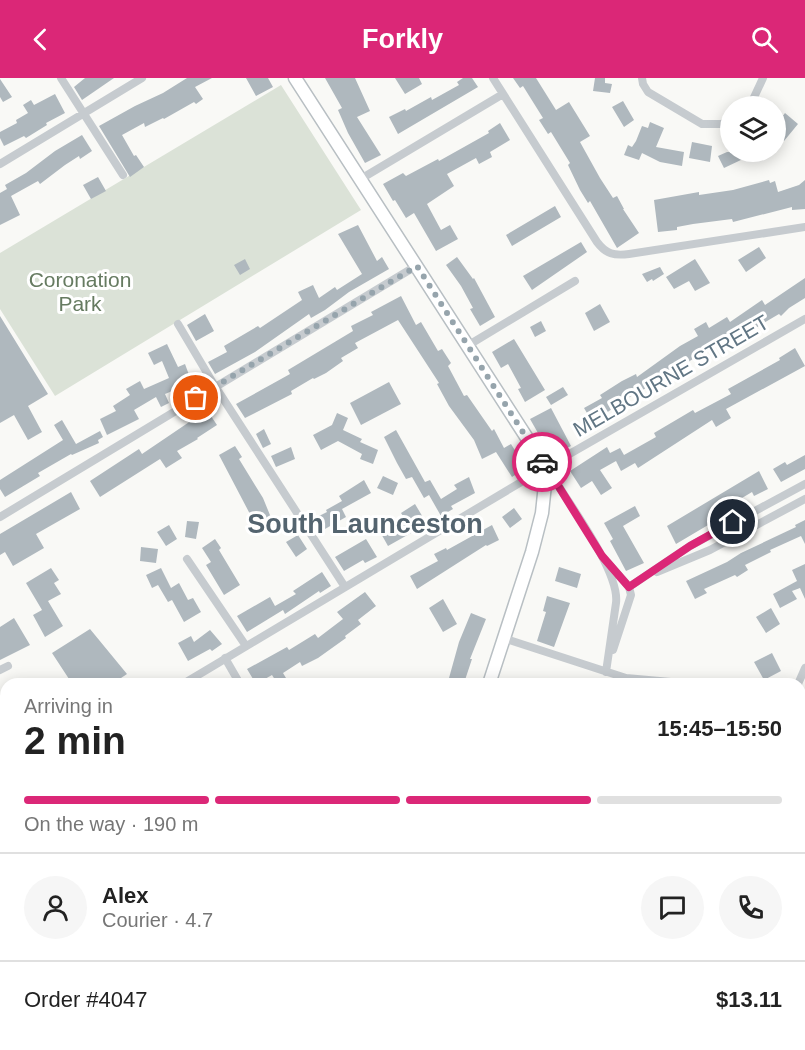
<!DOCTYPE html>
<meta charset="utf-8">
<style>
body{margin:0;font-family:Arial,sans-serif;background:#f6f6f6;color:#222;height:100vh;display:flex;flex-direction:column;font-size:22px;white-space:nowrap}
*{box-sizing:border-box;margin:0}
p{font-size:20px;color:#767676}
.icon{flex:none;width:33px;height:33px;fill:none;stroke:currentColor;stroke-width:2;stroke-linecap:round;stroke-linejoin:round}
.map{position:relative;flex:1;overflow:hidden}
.panel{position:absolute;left:0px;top:600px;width:806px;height:372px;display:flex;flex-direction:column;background:#fff;border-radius:18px 18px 0 0;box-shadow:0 3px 15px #0003}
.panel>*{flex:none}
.tools{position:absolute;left:720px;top:18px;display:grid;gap:12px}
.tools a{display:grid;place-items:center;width:66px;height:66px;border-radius:50%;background:#fff;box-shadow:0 3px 15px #0003;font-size:30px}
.pin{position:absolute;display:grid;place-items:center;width:51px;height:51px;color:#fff;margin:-26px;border:3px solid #fff;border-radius:50%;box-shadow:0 2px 6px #0007}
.courier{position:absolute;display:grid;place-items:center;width:60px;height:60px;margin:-30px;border:4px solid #db2777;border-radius:50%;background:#fff;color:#222;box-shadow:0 2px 8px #0007}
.headline em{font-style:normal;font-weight:800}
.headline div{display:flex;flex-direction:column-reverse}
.headline{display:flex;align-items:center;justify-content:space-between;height:102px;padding:0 24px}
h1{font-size:39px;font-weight:800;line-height:45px}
.bar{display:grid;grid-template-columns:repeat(4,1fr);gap:9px 6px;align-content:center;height:72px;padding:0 24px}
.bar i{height:8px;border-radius:4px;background:#e0e0e0}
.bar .on{background:#db2777}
.bar p{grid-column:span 4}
.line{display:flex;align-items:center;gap:15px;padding:0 24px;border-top:2px solid #e0e0e0}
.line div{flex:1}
.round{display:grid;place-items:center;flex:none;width:63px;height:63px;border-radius:32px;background:#f6f6f6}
header{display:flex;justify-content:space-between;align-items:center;height:78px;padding:0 24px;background:#db2777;color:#fff;font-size:27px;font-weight:800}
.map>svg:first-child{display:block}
</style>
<header><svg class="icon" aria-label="back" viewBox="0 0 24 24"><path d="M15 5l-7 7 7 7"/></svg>Forkly<svg class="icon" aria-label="search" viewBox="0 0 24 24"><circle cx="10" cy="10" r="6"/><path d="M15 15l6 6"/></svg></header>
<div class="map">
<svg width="805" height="972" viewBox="0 0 805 972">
<rect width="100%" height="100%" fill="#f9f9f6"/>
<path fill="#dbe2d7" d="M281,7L361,132L55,318L0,231V175Z
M6,878V904L0,907V881Z
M805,924V972H797L800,966Z"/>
<path fill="#afb8be" d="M85,0H114L82,22L74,9Z
M187,0H212L195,9L203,21L196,26L194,24L164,41L163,40L145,49L144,45L122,57L134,78L136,77L144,89L130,99L99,48L135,28L163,15Z
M246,0H268L273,9L256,18Z
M325,0H355L370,33L357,39L381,77L365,85L348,55L338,32L342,30Z
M395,0H419L422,6L405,16Z
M463,0H472L478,9L398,56L389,39L405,31L406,33L431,19L432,22L459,7L457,4Z
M513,0H536L556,32L569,24L590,58L580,64L600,100L613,120L617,118L624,131H623L639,155L617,170L590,123L588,125L580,112L568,87L570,85L551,54L548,56L539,42L543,40L523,8L520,10Z
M595,0H605V5L612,6L610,15L593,13Z
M0,1L12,19L3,24L0,19Z
M55,16L65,35L46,45L47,47L26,60L24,58L4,68L0,60V54L17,45L16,42L28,35L23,27L31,22L34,27Z
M623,23L634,42L624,49L612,29Z
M785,35L798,46L784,63L776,56V47Z
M650,44L664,50L656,69L684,74L682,88L660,84L642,75L639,82L624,77L628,67L632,69L636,63L642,48L648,50Z
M500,45L510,62L490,74L492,79L479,86L476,80L447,96L454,108L427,126L441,152L450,147L458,161L436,173L414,135L406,140L395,122L393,123L383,106L403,95L406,98L438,81L439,83L489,55L488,53Z
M82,57L92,73L80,81L79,78L65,87L40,106L38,103L11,118L20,137L0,147V115L7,111L5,107L26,95L55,73Z
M692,64L712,68L710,84L689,80Z
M727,74H740L743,81L724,90L718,78Z
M98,99L106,113L91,121L83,107Z
M769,102L770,105L775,103L778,114L799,107L805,102V131L792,132V129L733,144L732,141L693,146L677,149V152L658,154L654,122L699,114V117L733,112Z
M555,128L561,139L512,168L506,157Z
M358,147L377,183L382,179L389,191L349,214L325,232L311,240L309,236L255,274L215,296L208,284L227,274L224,268L258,248L260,250L302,222L298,214L313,207L319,220L335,209L337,212L362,196L338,156Z
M581,164L587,174L532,212L523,198Z
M759,169L766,180L746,194L738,182Z
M457,179L473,201L474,200L495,239L480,248L470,231L473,230L461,208L446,187Z
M245,181L250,191L240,197L234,187Z
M695,181L710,205L695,213L689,203L674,211L666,199Z
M660,189L664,196L653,203L652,201L647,204L642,196Z
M805,200V220L789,230L781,238L779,236L742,258L741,256L724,266L722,262L700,274L701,276L664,299L665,300L651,310L650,308L624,322L605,336L607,339L594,347L584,330L602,320L600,317L622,303L636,296L637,299L680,268L698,258L694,251L706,244L709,250L727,239L730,244L762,222L765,227Z
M401,218L416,247L421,244L438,273L442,271L451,285L448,288L464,318L467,317L492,353L494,351L504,370L511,366L526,390L512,399L496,374L482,381L474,362L449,328L437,306L439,305L398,242L355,265L358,270L341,280L343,283L326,295L314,301L313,300L291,313L292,316L245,340L236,326L290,296L288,292L353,253L351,248L373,237L371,234Z
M600,226L610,244L594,253L585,235Z
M205,236L214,253L196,263L187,247Z
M0,238L48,316L28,328L42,354L28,362L14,337L0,345Z
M541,243L546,253L535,259L530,249Z
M514,261L545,312L525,324L518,311L521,310L508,286L501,290L492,274Z
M167,266L178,289L185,286L192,305L165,316L169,325L161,329L156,319L134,332L139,341L107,357L100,341L116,333L113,328L130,317L126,311L140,303L144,311L169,300L162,283L154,287L148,275Z
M795,270L805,288L726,331L731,340L716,349L712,342L638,390L635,385L621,393L616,383L600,392L612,410L601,417L592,403L581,410L570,393L607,369L610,375L620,370L624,377L656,359L654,355L693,332L695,335L731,316L728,311L780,282L779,280Z
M389,304L401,326L361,347L350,325Z
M563,309L568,317L551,327L546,319Z
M551,330L571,368L553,377L541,354L538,355L530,341Z
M207,332L217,347L197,360L198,361L177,373L182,380L166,390L160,381L100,419L90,403L139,371L142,376Z
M337,335L348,340L343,352L362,361L360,364L378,372L373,386L360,381L362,376L338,363L321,372L313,357L332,347Z
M62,342L76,366L100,353L103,359L98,362L99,365L72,377L71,376L38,395L40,398L5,419L0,411V402L63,362L54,347Z
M264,351L271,366L263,370L256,356Z
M396,352L425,404L430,402L441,421L457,411L454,407L469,399L475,415L451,428L453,431L441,438L429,417L424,420L412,399L406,401L397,385L384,359Z
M235,368L242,379L239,381L263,420L272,442L252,451L247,440L251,438L219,377Z
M291,369L295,381L276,389L271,378Z
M805,377V391L781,404L773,391L785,384L787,387Z
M759,393L768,411L754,418L752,414L722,432L725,437L676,466L667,448Z
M383,398L398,405L393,417L377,410Z
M364,402L371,415L342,431L346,439L318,455L311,442L327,434L326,432L342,423L339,418Z
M71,414L80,431L36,456L44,470L13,488L5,474L0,477V456Z
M415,426L427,446L388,468L379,452L403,438L401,435Z
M635,428L640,438L623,448L644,485L626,493L610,463L613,461L604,445Z
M514,430L522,441L510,450L502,439Z
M805,442V466L801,458L770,472L771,474L745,487L748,492L737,499L735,497L704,511L707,515L695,521L686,503L727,484L741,475L796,449L795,447Z
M187,443L199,444L196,461L185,459Z
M169,447L177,461L166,468L157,454Z
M492,447L499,462L487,468L486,467L417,511L410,498L438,483L434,476L446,470L447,472Z
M298,457L307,471L296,479L286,464Z
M215,461L221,470L219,472L240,507L224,517L206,487L211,484L202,470Z
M366,461L377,479L365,485L363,482L344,493L335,479Z
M141,469L158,471L156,485L140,483Z
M805,486V521L800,510L792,513L797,521L780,530L773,516L797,503L792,492Z
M559,489L581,496L577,510L555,503Z
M51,490L59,502L54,505L61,516L48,523L63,548L45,559L33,537L42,532L26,505Z
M161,490L171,510L179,505L188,522L193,520L201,534L184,544L172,522L168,524L158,507L152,510L146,497Z
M322,494L331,508L320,515L319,513L285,536L283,532L247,554L237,538L270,519L275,528L296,516L293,513Z
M365,514L376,528L358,542L361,546L345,558L346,560L318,580L302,588L300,584L283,595L286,600L277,605L272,597L256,606L247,591L287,569L289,572L315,556L318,560L343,541L337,534Z
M547,518L570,525L554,569L537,563L546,534L543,533Z
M443,521L457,546L443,554L429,530Z
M771,530L780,546L766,555L756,539Z
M471,535L486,541L470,581H472L464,605L449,600L459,564Z
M14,540L30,567L0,582V549Z
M90,551L127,596L112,606H104L101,601L91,606H86L84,602L69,601L52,575Z
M210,552L222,566L212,573L210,571L188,583L178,565L191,558L194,564Z
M772,575L781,593L764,602L754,584Z"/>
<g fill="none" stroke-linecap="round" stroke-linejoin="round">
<defs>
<path id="secondary" d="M295,0L536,374L545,391L546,397L542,435L532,474L489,606
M0,730L6,739
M800,823L803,839L800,885
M74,966V972
M164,966L168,972
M786,972L788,966"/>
</defs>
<use href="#secondary" stroke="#b8bfc3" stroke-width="15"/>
<path stroke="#c6cbcf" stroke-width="8" d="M61,0L123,97
M493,0L597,164C606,176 614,178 629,176L805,149
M642,0L643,6L648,14L702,46H721L730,43
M750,28L763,0
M0,86L142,0
M359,102L503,16
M178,246L213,305L345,509
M467,268L575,203
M545,391L554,401C571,428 620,495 616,525L606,594
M0,439L416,188
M187,481L246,568
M608,485L629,509L631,517L613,572
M657,494L710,472L805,421
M629,509L690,468L805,406
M503,560L626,600L693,606
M225,580L240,606
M0,592L8,588
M183,606L538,394L805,241
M798,606L805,590
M800,618L805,619
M0,715L6,712
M462,966L466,972
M277,972L287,966
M434,972L443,966
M572,972L583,966"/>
<use href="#secondary" stroke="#fff" stroke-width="12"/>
</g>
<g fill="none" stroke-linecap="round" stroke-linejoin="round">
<path stroke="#96a4ac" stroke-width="6" stroke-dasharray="0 10.8" d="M196,320L417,188L542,384"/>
<path stroke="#db2777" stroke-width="8" d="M542,384L554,401L602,478L629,509L690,468L733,444"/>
</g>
<g text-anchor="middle" stroke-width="6" stroke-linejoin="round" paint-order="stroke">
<g font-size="21" fill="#667b61" stroke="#fff">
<text x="80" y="209">Coronation<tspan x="80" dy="24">Park</tspan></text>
</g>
<g font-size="21" fill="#617684" stroke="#fff">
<text transform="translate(671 298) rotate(-30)" y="7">MELBOURNE STREET</text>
</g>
<g font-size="27" font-weight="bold" fill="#54646f" stroke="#fff">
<text x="365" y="455">South Launceston</text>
</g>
</g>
</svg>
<div class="tools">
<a><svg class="icon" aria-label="layers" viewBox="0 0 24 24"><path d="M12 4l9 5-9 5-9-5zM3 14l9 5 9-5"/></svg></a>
</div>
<div class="pin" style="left:196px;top:320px;background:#ea580c"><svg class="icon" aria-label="bag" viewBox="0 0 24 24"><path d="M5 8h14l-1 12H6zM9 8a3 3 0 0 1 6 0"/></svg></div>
<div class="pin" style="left:733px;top:444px;background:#1f2937"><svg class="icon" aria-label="home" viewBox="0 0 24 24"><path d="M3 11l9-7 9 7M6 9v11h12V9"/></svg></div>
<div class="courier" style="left:542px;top:384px"><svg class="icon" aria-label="car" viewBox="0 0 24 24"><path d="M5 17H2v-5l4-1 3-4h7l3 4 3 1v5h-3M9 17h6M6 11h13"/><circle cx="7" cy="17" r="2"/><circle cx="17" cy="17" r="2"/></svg></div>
<section class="panel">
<div class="headline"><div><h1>2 min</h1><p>Arriving in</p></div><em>15:45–15:50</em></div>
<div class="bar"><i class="on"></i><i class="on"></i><i class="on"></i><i></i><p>On the way · 190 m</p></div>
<div class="line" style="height:108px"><a class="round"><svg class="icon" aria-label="person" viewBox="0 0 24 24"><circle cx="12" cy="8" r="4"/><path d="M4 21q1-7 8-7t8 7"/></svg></a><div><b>Alex</b><p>Courier · 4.7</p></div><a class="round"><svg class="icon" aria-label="chat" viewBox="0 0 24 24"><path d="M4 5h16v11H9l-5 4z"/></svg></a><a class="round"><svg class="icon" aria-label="phone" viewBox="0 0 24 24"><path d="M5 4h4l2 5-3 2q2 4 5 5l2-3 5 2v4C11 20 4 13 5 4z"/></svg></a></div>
<div class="line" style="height:78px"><div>Order #4047</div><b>$13.11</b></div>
</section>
</div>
